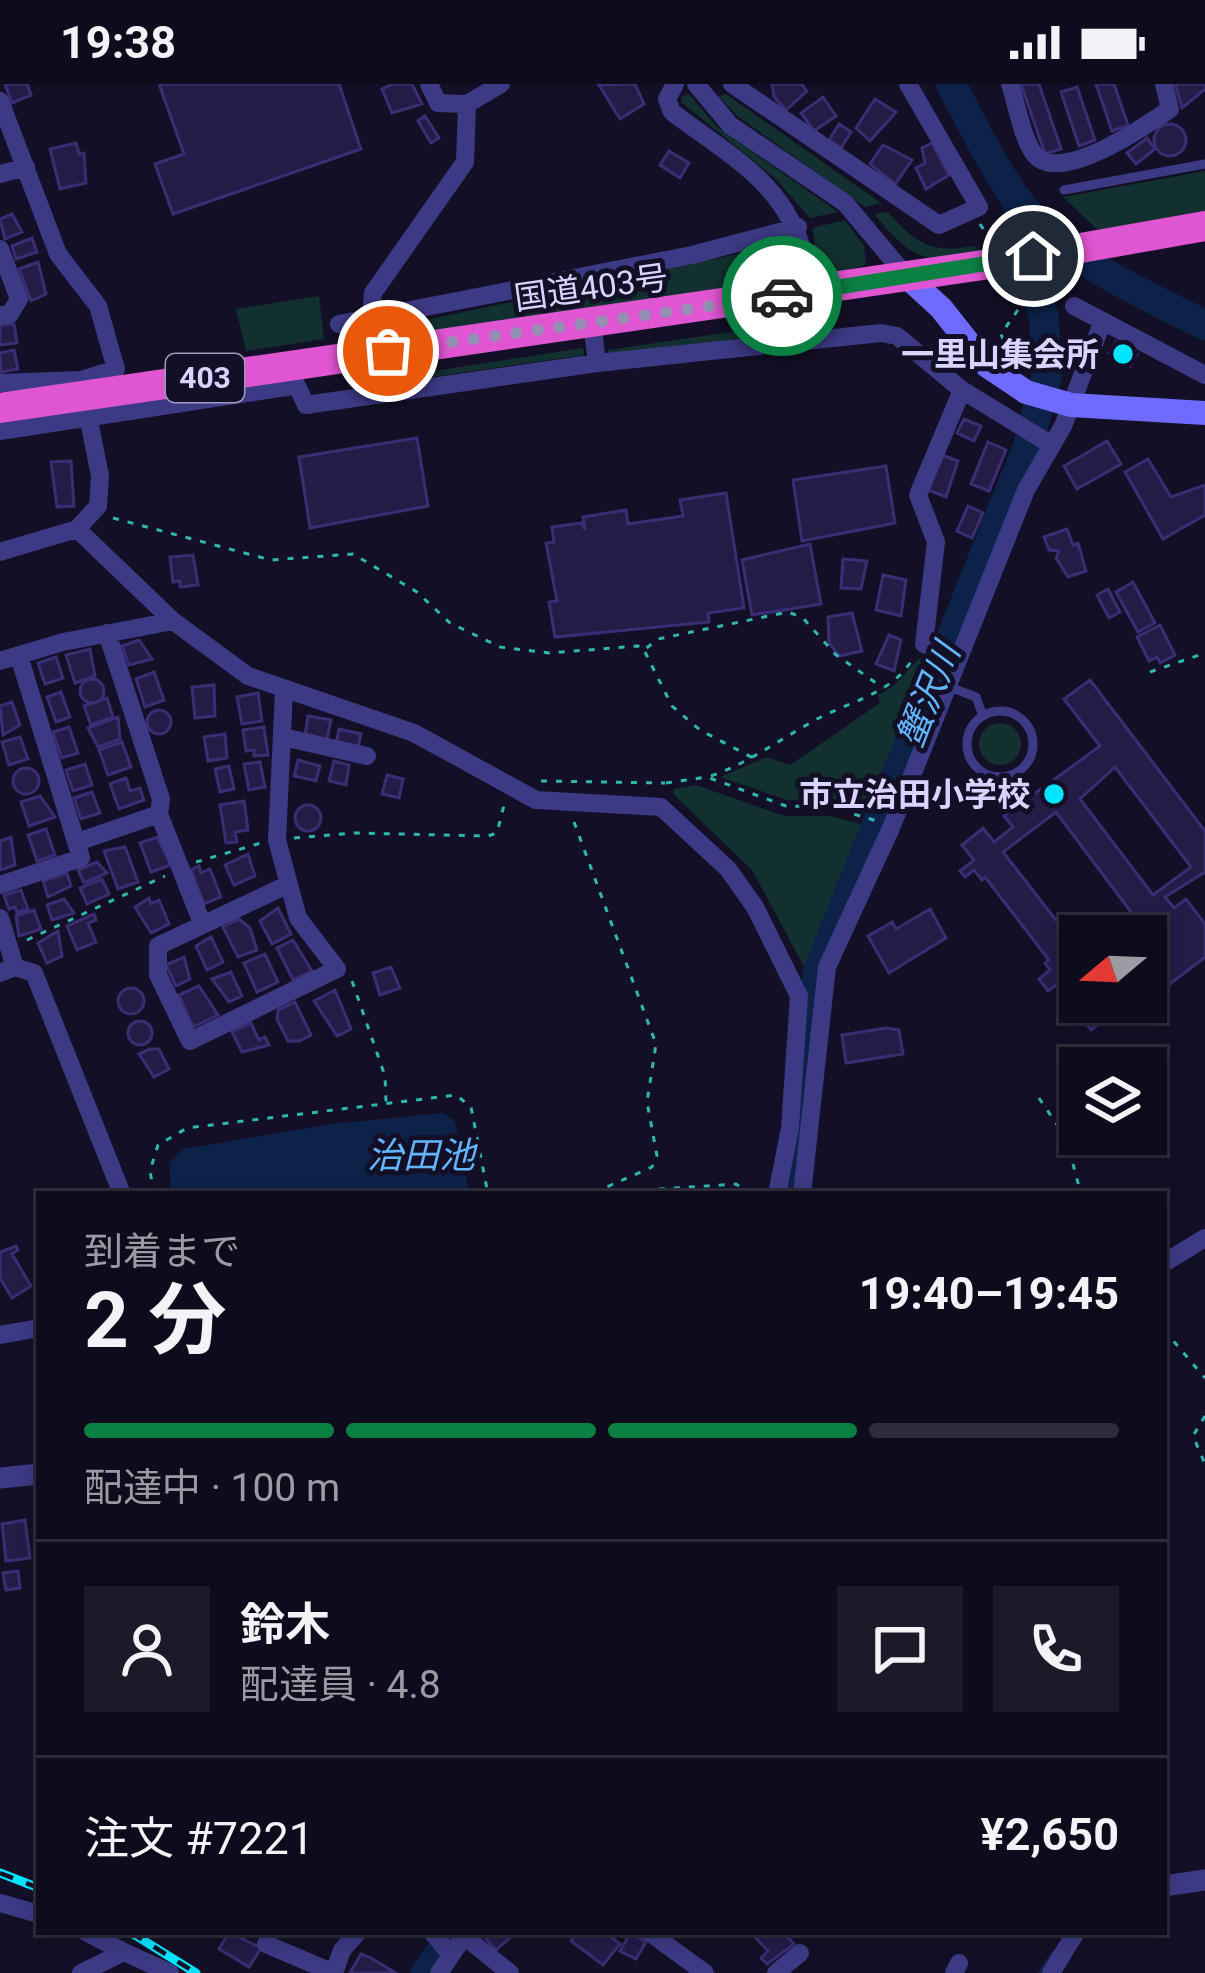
<!DOCTYPE html>
<html lang="ja">
<meta charset="utf-8">
<style>
body{margin:0;font-family:Roboto,"Noto Sans JP",sans-serif;background:#1c1929;color:#f1f3f6;height:100vh;display:flex;flex-direction:column;font-size:45px;white-space:nowrap}
*{box-sizing:border-box;margin:0}
p{font-size:39px;color:#9b9ba3}
.icon{flex:none;width:66px;height:66px;fill:none;stroke:currentColor;stroke-width:2;stroke-linecap:round;stroke-linejoin:round}
.map{position:relative;flex:1;overflow:hidden}
.details{position:absolute;left:36px;top:1107px;width:1131px;height:744px;display:flex;flex-direction:column;background:#0e0b1c;border-radius:0px;box-shadow:0 6px 18px #0003,0 0 0 3px #2e2b3b}
.details>*{flex:none}
.needle{width:78px;rotate:251deg}
.tools{position:absolute;left:1059px;top:831px;display:grid;gap:24px}
.tools a{display:grid;place-items:center;width:108px;height:108px;border-radius:0px;background:#0e0b1c;box-shadow:0 6px 18px #0003,0 0 0 3px #2e2b3b;font-size:60px}
.pin{position:absolute;display:grid;place-items:center;width:102px;height:102px;color:#fff;margin:-51px;border:6px solid #fff;border-radius:50%;box-shadow:0 3px 12px #0007}
.courier{position:absolute;display:grid;place-items:center;width:120px;height:120px;margin:-60px;border:9px solid #0b8043;border-radius:50%;background:#fff;color:#222;box-shadow:0 3px 15px #0007}
.summary em{font-style:normal;font-weight:700}
.summary div{display:flex;flex-direction:column-reverse}
.summary{display:flex;align-items:center;justify-content:space-between;height:204px;padding:0 48px}
h1{font-size:78px;font-weight:700;line-height:90px}
.bar{display:grid;grid-template-columns:repeat(4,1fr);gap:18px 12px;align-content:center;height:144px;padding:0 48px}
.bar i{height:15px;border-radius:9px;background:#2e2b3b}
.bar .active{background:#0b8043}
.bar p{grid-column:span 4}
.line{display:flex;align-items:center;gap:30px;padding:0 48px;border-top:3px solid #2e2b3b}
.line div{flex:1}
.round{display:grid;place-items:center;flex:none;width:126px;height:126px;border-radius:0px;background:#1c1929}
.status{display:flex;justify-content:space-between;align-items:center;height:84px;padding:0 60px;background:#0e0b1c;direction:ltr}
.status svg{height:33px;fill:currentColor}
.map>svg:first-child{display:block}
</style>
<div class="status"><b>19:38</b><svg viewBox="0 0 49 12"><path d="M0 12V9h3v3zM5 12V6h3v6zM10 12V3h3v9zM15 12V0h3v12zM26 1h20v11H26zM47 4h2v5h-2z"/></svg></div>
<div class="map">
<svg width="1205" height="1889" viewBox="0 0 1205 1889">
<rect width="100%" height="100%" fill="#130f26"/>
<path fill="#12302f" d="M689,10L716,42L838,128L810,134L776,95L682,19L681,13Z
M726,10L881,119L865,123L737,32L718,12Z
M1205,87V130L1101,149L1063,113Z
M888,128C915,159 931,170 973,162L986,170C925,179 915,179 874,130Z
M845,136L864,162L866,181L821,192L812,144Z
M781,161L792,167L796,196L400,252L397,242Z
M319,212L324,255L246,267L236,225Z
M804,237L796,250L609,271L608,266Z
M583,264L584,271L403,297L401,292Z
M929,569L934,571L870,729L826,717L787,716L720,693L767,673L790,681L880,619L878,611C904,600 910,576 929,569Z
M979 660a21 21 0 1 1 42 0a21 21 0 1 1-42 0Z
M696,701L785,732H830L865,741L809,892L752,786L673,710L674,705Z"/>
<path fill="#0c2248" d="M443,1029L455,1037L469,1110H171L169,1079L184,1065L331,1040Z"/>
<g fill="none" stroke-linecap="round" stroke-linejoin="round">
<path stroke="#0c2248" stroke-width="4.5" d="M1040,1889L1053,1869"/>
<path stroke="#0c2248" stroke-width="30" d="M951,0C971,37 990,78 1015,113C1058,174 1140,208 1205,241
M793,1110L818,887L1028,362L1047,290L1044,235L1016,115
M426,1889L454,1848"/>
</g>
<path fill="#241b47" stroke="#3b2d73" stroke-width="3" fill-rule="evenodd" d="M5,0H27L31,11L12,19Z
M159,0H339L361,65L173,130L155,80L184,70Z
M393,0H412L422,20L392,29L382,5Z
M628,0H635L644,20L620,35L599,1Z
M772,0H801L807,7L786,26L774,13Z
M1021,0H1039L1061,65L1045,70Z
M1096,0H1114L1128,41L1112,47Z
M1175,0H1205V5L1182,24Z
M1077,3L1095,56L1079,62L1061,8Z
M823,13L836,32L814,47L801,29Z
M875,15L896,28L870,57L856,44Z
M425,32L439,54L431,59L418,37Z
M839,40L851,48L841,64L829,56Z
M1154 56a16 16 0 1 1 32 0a16 16 0 1 1-32 0Z
M1147,54L1155,65L1136,80L1127,69Z
M76,59L79,70L84,69L86,99L60,105L50,65Z
M932,59L949,91L926,105L916,84L925,79L922,64Z
M883,61L912,76L895,100L870,80Z
M669,67L689,79L680,94L660,81Z
M12,130L22,148L5,155L0,135Z
M32,154L37,168L16,175L12,162Z
M38,178L46,210L31,217L19,185Z
M14,240L17,259L0,261V241Z
M1116,258L1137,271L1130,282L1109,269Z
M14,266L18,285L1,288L0,269Z
M964,335L981,342L974,357L957,349Z
M417,354L428,422L310,444L299,373Z
M1107,357L1121,380L1077,405L1064,382Z
M988,358L1006,366L989,407L971,400Z
M942,371L958,377L946,413L928,406Z
M1148,375L1171,413L1205,401V431L1163,455L1125,388Z
M71,377L74,422L57,423L51,378Z
M886,382L895,439L802,457L793,396Z
M726,409L744,524L708,529L709,538L555,553L549,518L557,517L546,459L554,458L552,443L582,439L585,446L583,433L626,426L628,440L683,432L680,416Z
M968,422L983,429L972,454L957,447Z
M1067,445L1073,461L1078,459L1086,487L1068,493L1056,474L1059,467L1049,466L1044,453Z
M810,460L821,520L752,531L742,476Z
M193,471L198,501L180,503V497L173,498L170,473Z
M843,475L867,477L861,505L841,504Z
M883,491L906,496L901,532L876,526Z
M1133,498L1155,539L1138,548L1116,508Z
M1108,505L1120,528L1109,534L1097,511Z
M852,529L862,567L839,572L829,559L828,533Z
M1160,541L1175,571L1160,579L1157,573L1149,577L1137,553Z
M889,551L901,556L894,587L876,580Z
M139,556L152,575L129,581L122,562Z
M90,565L95,592L75,599L66,571Z
M56,573L63,594L45,600L38,579Z
M154,588L164,616L145,623L136,595Z
M80 607a12 12 0 1 1 24 0a12 12 0 1 1-24 0Z
M1090,596L1205,747V788L1165,813L1174,824L1186,815L1205,840V873L1153,913L1146,903V852H1134L1141,846L1134,837L1115,852H1099L1131,828L1056,728L1003,768L1080,867V918H1104L1113,929L1091,946L1056,901L1048,907L1039,895L1050,886L1045,879L1049,876L985,793L982,796L974,786L965,793L960,787L974,776L962,761L983,744L994,758L1013,743L1004,732L1100,662L1064,615ZM1115,683L1191,783L1153,811L1080,715Z
M214,601L215,632L195,634L192,603Z
M61,608L70,633L56,638L47,613Z
M258,609L262,637L242,640L237,613Z
M107,614L113,633L91,641L84,622Z
M12,618L20,641L3,651L0,622Z
M147 638a12 12 0 1 1 24 0a12 12 0 1 1-24 0Z
M308,632L331,636L327,655L305,651Z
M118,633L120,655L98,663L88,644Z
M69,643L78,669L62,674L53,648Z
M264,643L268,671L254,672V666L246,667L243,646Z
M339,645L361,650L358,664L336,660Z
M225,650L227,674L208,677L204,653Z
M20,653L28,675L9,681L2,658Z
M122,658L131,683L108,691L99,666Z
M298,676L320,682L316,697L294,692Z
M334,677L349,681L346,701L329,697Z
M260,678L265,703L249,706L244,680Z
M85,680L92,701L73,707L66,686Z
M229,682L234,705L220,708L215,685Z
M13 697a13 13 0 1 1 26 0a13 13 0 1 1-26 0Z
M387,691L403,695L399,714L382,710Z
M126,694L130,707L140,704L144,716L119,725L110,700Z
M92,708L100,729L81,735L74,714Z
M40,712L55,733L29,742L21,718Z
M244,717L248,746L235,748L237,758L226,759L220,721Z
M295 734a13 13 0 1 1 26 0a13 13 0 1 1-26 0Z
M46,745L55,771L37,777L28,751Z
M11,753L15,781L0,786V757Z
M157,753L171,781L151,788L140,759Z
M125,763L138,798L118,805L104,767Z
M248,770L255,792L234,801L225,781Z
M97,778L107,789L84,799L78,786Z
M199,782L201,789L210,785L221,813L204,820L191,786Z
M67,789L71,802L48,813L43,797Z
M102,795L109,810L87,820L80,804Z
M21,806L28,825L17,829L15,823L9,825L4,811Z
M149,814L151,820L159,816L169,840L151,849L135,823Z
M64,815L74,829L52,836L47,821Z
M278,824L291,850L272,860L260,837Z
M930,825L946,854L889,889L868,852L892,838L896,845Z
M34,826L41,845L19,852L16,832Z
M94,830L96,836L88,839L96,858L77,866L67,842Z
M239,835L250,844L257,866L238,873L223,843Z
M58,847L62,872L47,879L38,859Z
M211,853L223,878L207,886L196,862Z
M293,856L312,887L293,896L277,864Z
M265,870L278,898L257,908L244,879Z
M184,873L190,895L176,902L166,881Z
M391,883L400,904L380,911L373,889Z
M231,888L242,912L229,918L212,895Z
M199,902L218,931L193,943L179,911Z
M118 917a13 13 0 1 1 26 0a13 13 0 1 1-26 0Z
M335,906L351,945L337,952L314,917Z
M295,918L311,951L299,957H288L277,935L278,926Z
M128 949a12 12 0 1 1 24 0a12 12 0 1 1-24 0Z
M251,939L259,956L265,953L269,961L242,968L232,948Z
M886,944L899,946L903,970L846,979L842,951Z
M150,965H159L169,985L154,993L139,970Z
M16,1162L18,1166L12,1170L31,1202L12,1214L0,1194V1168Z
M25,1436L30,1474L6,1477L2,1440Z
M18,1487L20,1504L6,1506L3,1489Z
M229,1848L261,1864L249,1883L219,1865Z
M480,1848H509L512,1852L496,1866Z
M578,1848H605L620,1860L603,1881L571,1857Z
M750,1848H783L794,1860L767,1880L761,1874L768,1867Z
M630,1849L646,1858L636,1875L620,1867Z
M361,1870L371,1874L396,1889H350Z"/>
<g fill="none" stroke-linecap="round" stroke-linejoin="round">
<path stroke="#312d47" stroke-width="18" stroke-dasharray="18 9" stroke-linecap="butt" d="M805,176L814,238"/>
<path stroke="#2fb8b0" stroke-width="3" stroke-dasharray="6 9" stroke-linecap="butt" d="M980,140L991,157
M1009,270L1001,250L1020,223L1010,199
M113,434L271,476L353,470L417,508L450,539L500,563L549,569L638,562L644,566L658,555L788,528L803,534L835,570L883,604
M645,568L672,622L700,646L753,674
M1150,588L1205,569
M711,692C748,679 776,658 810,639C845,618 890,612 912,576
M541,697L665,699
M666,699L707,693L786,722L830,723L877,737
M574,738L656,960L647,1018L657,1072L652,1083L593,1109
M294,754L355,749L488,752L497,749L505,717
M196,778L261,759
M27,856L165,792
M352,897L385,992L386,1018
M1039,1014L1066,1054L1081,1110
M154,1110L150,1087L158,1061L187,1044L456,1011L471,1023L488,1110
M584,1110L736,1100L750,1110
M1164,1246L1205,1294
M1205,1332L1193,1352L1205,1380"/>
<path stroke="#3d3a85" stroke-width="9" d="M1064,106L1205,80
M947,602L976,613L983,632
M967 660a33 33 0 1 1 66 0a33 33 0 1 1-66 0Z"/>
<path stroke="#3d3a85" stroke-width="18" d="M429,0L438,19L467,20
M675,0L667,15L672,28C730,72 789,101 805,176
M696,0L730,41L845,119L907,193
M732,0L939,141L979,123L908,0
M1010,0C1017,20 1022,55 1035,71C1060,101 1147,41 1170,25L1164,0
M0,17L58,170L98,222L116,285L81,296L100,392L98,422L77,445
M0,90L26,83
M0,165L19,215L10,230L0,231
M1074,222L1205,291
M386,229L372,222L373,209L465,78L467,20L501,0
M386,229L397,307
M339,240L692,171L798,143
M594,254L597,279
M287,281L306,321L597,279L881,249L897,252L962,306L1050,360
M0,299L81,296
M0,347L293,302
M0,468L77,445L173,537L248,592L414,649L536,716L661,723L728,785L755,823L799,912L790,1044L777,1110
M959,573L924,560L936,458L918,411L962,306
M0,577L63,558L173,537
M284,607L277,756L298,834L337,885L190,957L158,891V862L287,801
M283,653L367,672
M159,730L202,839
M77,758L159,730L161,715L107,549
M0,801L81,774L19,572
M0,834L15,883
M0,889L15,883L34,889L122,1110
M802,1110L827,883L891,744L1026,406L1063,342L1102,239
M1164,1179L1205,1154
M0,1251L39,1244
M0,1819L39,1830
M86,1848L124,1868
M432,1848L451,1871
M649,1848L705,1889
M464,1852L510,1889
M266,1860L334,1889
M81,1889L124,1868L170,1889
M334,1889L342,1866L358,1848
M439,1889L467,1848
M776,1889L800,1869
M954,1889L959,1879
M1051,1889L1076,1848"/>
<path stroke="#3d3a85" stroke-width="21" d="M0,1394L39,1390
M1164,1802L1205,1796"/>
<path stroke="#6f6bff" stroke-width="24" d="M907,193L941,224L986,281L1026,308L1071,321L1205,329"/>
<path stroke="#e055d1" stroke-width="30" d="M0,324L990,180"/>
<defs>
<path id="rail" d="M0,1789L39,1804
M130,1848L196,1889"/>
</defs>
<use href="#rail" stroke="#00e5ff" stroke-width="9"/>
<use href="#rail" stroke="#130f26" stroke-width="4.5" stroke-dasharray="14" stroke-linecap="butt"/>
<path stroke="#e055d1" stroke-width="30" d="M990,180L1205,142"/>
</g>
<g fill="none" stroke-linecap="round" stroke-linejoin="round">
<path stroke="#948fb3" stroke-width="12" stroke-dasharray="0 21.6" d="M388,267L782,212"/>
<path stroke="#0b8043" stroke-width="15" d="M782,212L1033,172"/>
</g>
<g fill="#00e5ff" stroke="#130f26" stroke-width="4.5">
<circle cx="1123" cy="270" r="12"/>
<circle cx="1054" cy="710" r="12"/>
</g>
<g text-anchor="middle" stroke-width="10" stroke-linejoin="round" paint-order="stroke">
<rect fill="#130f26" stroke="#9e99be" stroke-width="3" x="166" y="270" width="78" height="48" rx="9"/>
<g font-size="30" font-weight="bold" fill="#d9d4ff">
<text x="205" y="304">403</text>
</g>
<g font-size="33" fill="#d9d4ff" stroke="#130f26">
<text transform="translate(591 203) rotate(-8)" y="12">国道403号</text>
</g>
<g font-size="33" font-weight="bold" fill="#d9d4ff" stroke="#130f26" text-anchor="end">
<text x="1099" y="282">一里山集会所</text>
<text x="1030" y="722">市立治田小学校</text>
</g>
<g font-size="36" font-style="italic" fill="#62b6ff" stroke="#130f26">
<text transform="translate(928 611) rotate(-68)" y="13">蟹沢川</text>
<text x="421" y="1084">治田池</text>
</g>
</g>
</svg>
<div class="tools">
<a><svg class="needle" viewBox="-14 -14 28 28"><path d="M0-13l5 13h-10z" fill="#e53935"/><path d="M0 13l5-13h-10z" fill="#9b9ba3"/></svg></a>
<a><svg class="icon" aria-label="layers" viewBox="0 0 24 24"><path d="M12 4l9 5-9 5-9-5zM3 14l9 5 9-5"/></svg></a>
</div>
<div class="pin" style="left:388px;top:267px;background:#ea580c"><svg class="icon" aria-label="bag" viewBox="0 0 24 24"><path d="M5 8h14l-1 12H6zM9 8a3 3 0 0 1 6 0"/></svg></div>
<div class="pin" style="left:1033px;top:172px;background:#1f2937"><svg class="icon" aria-label="home" viewBox="0 0 24 24"><path d="M3 11l9-7 9 7M6 9v11h12V9"/></svg></div>
<div class="courier" style="left:782px;top:212px"><svg class="icon" aria-label="car" viewBox="0 0 24 24"><path d="M5 17H2v-5l4-1 3-4h7l3 4 3 1v5h-3M9 17h6M6 11h13"/><circle cx="7" cy="17" r="2"/><circle cx="17" cy="17" r="2"/></svg></div>
<section class="details">
<div class="summary"><div><h1>2 分</h1><p>到着まで</p></div><em>19:40–19:45</em></div>
<div class="bar"><i class="active"></i><i class="active"></i><i class="active"></i><i></i><p>配達中 · 100 m</p></div>
<div class="line" style="height:216px"><a class="round"><svg class="icon" aria-label="person" viewBox="0 0 24 24"><circle cx="12" cy="8" r="4"/><path d="M4 21q1-7 8-7t8 7"/></svg></a><div><b>鈴木</b><p>配達員 · 4.8</p></div><a class="round"><svg class="icon" aria-label="chat" viewBox="0 0 24 24"><path d="M4 5h16v11H9l-5 4z"/></svg></a><a class="round"><svg class="icon" aria-label="phone" viewBox="0 0 24 24"><path d="M5 4h4l2 5-3 2q2 4 5 5l2-3 5 2v4C11 20 4 13 5 4z"/></svg></a></div>
<div class="line" style="height:156px"><div>注文 #7221</div><b>¥2,650</b></div>
</section>
</div>
